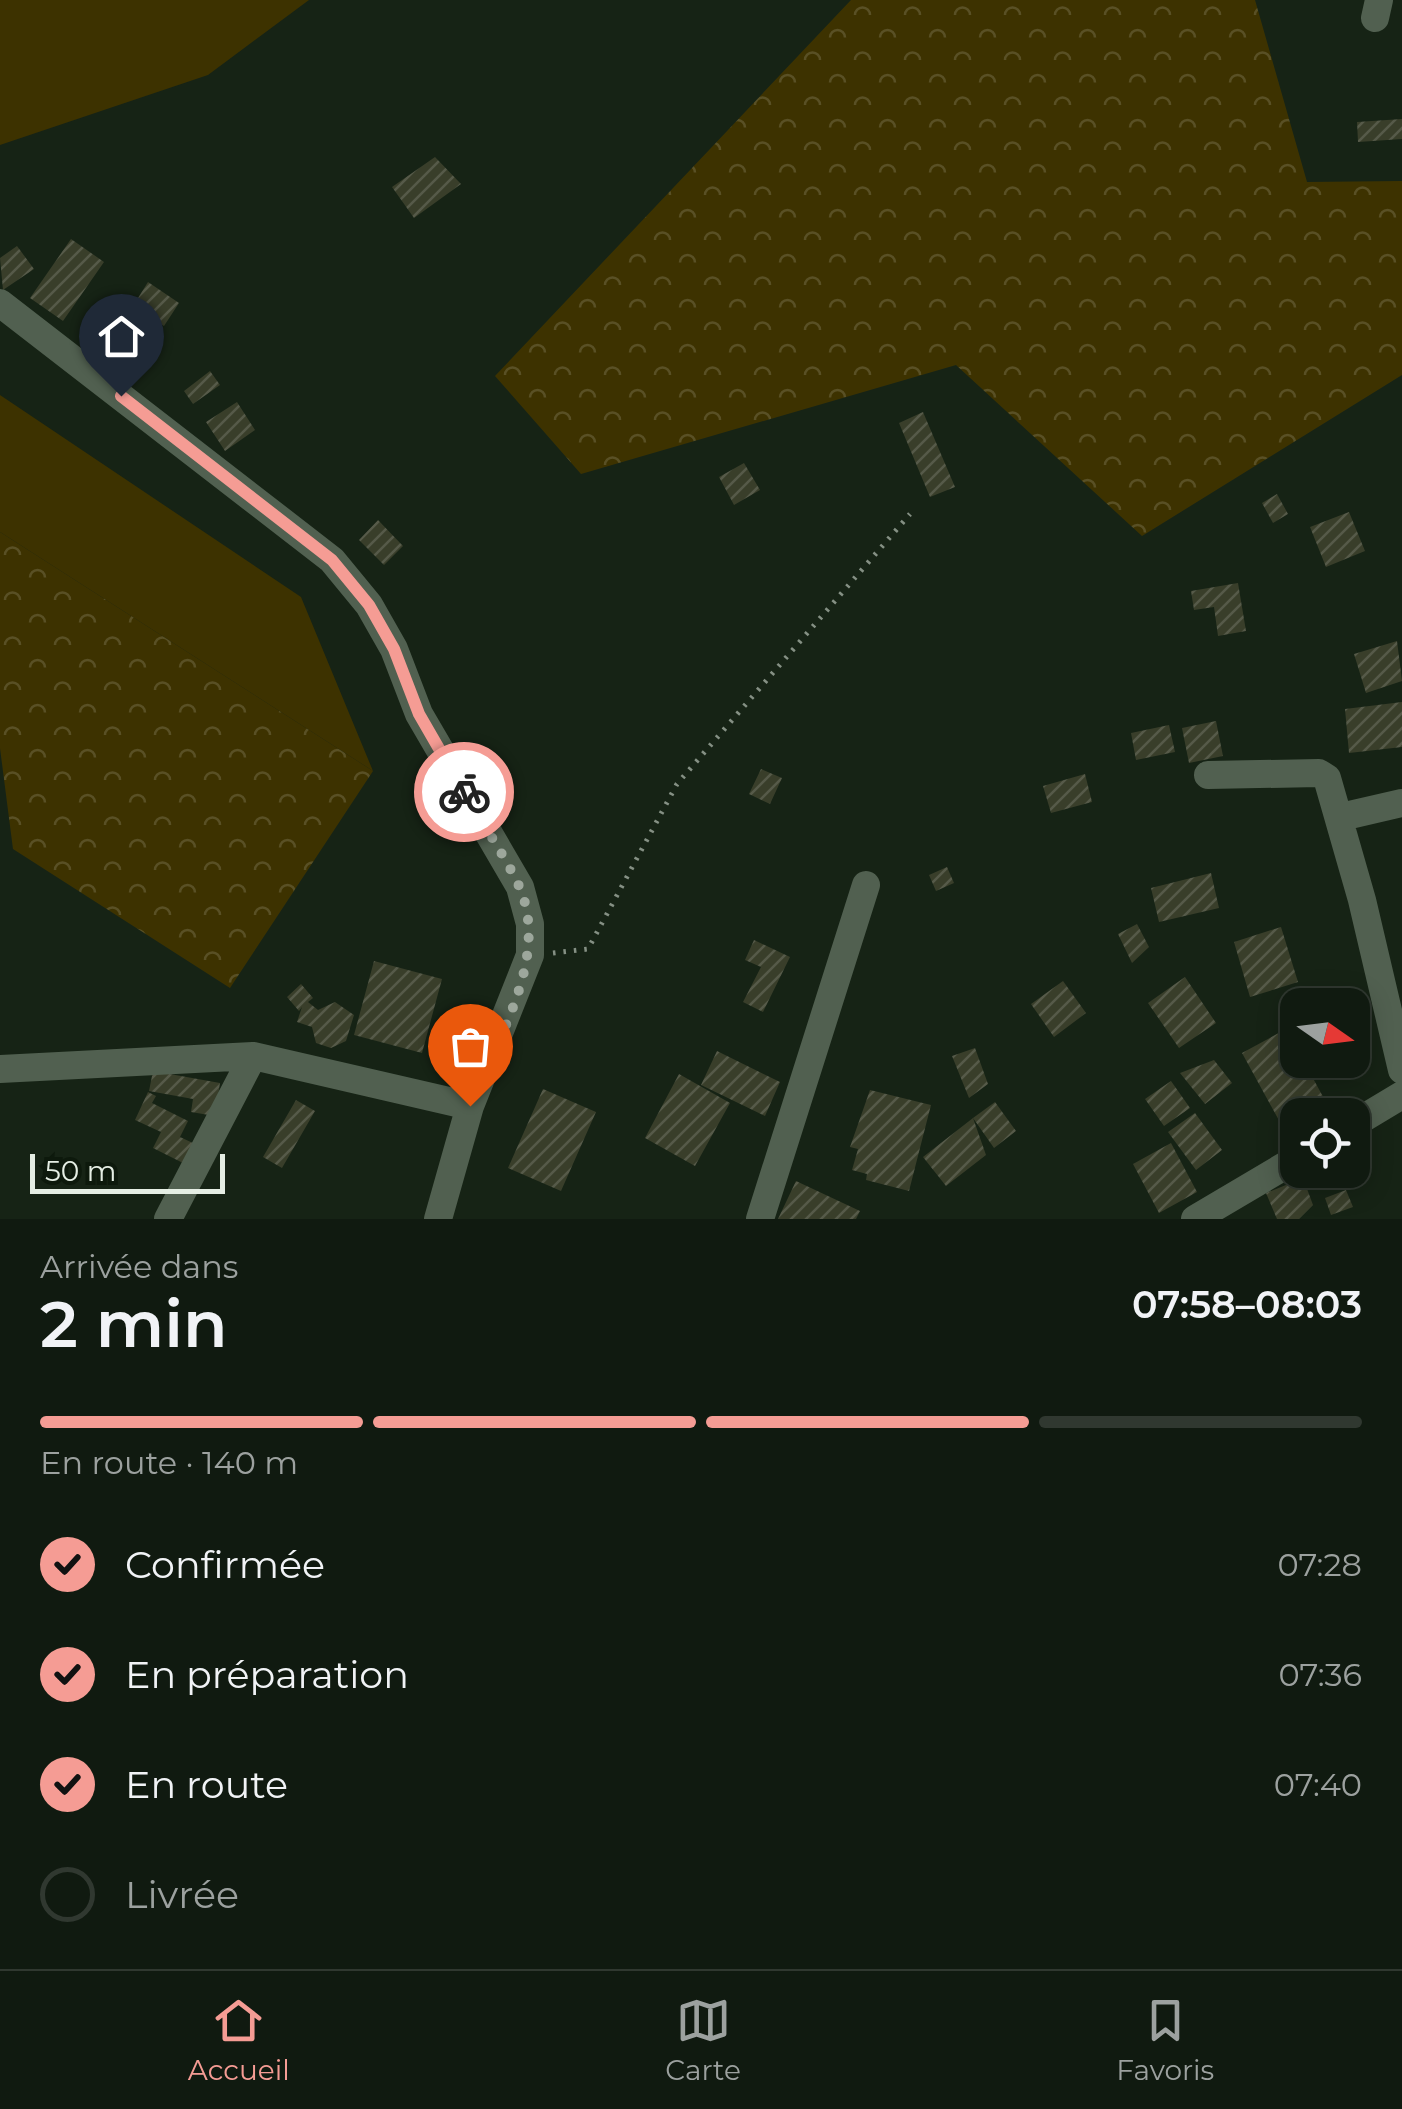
<!DOCTYPE html>
<html lang="fr">
<meta charset="utf-8">
<style>
body{margin:0;font-family:Montserrat,sans-serif;background:#1e271e;color:#f1f3f6;height:100vh;display:flex;flex-direction:column;font-size:38px;white-space:nowrap}
*{box-sizing:border-box;margin:0}
p{font-size:32px;color:#9ca19f}
.icon{flex:none;width:55px;height:55px;fill:none;stroke:currentColor;stroke-width:2;stroke-linecap:round;stroke-linejoin:round}
.map{position:relative;height:1219px;overflow:hidden}
.details{display:flex;flex-direction:column;background:#101a10;flex:1}
.details>*{flex:none}
.needle{width:65px;rotate:104deg}
.buttons{position:absolute;left:1280px;top:988px;display:grid;gap:20px}
.buttons a{display:grid;place-items:center;width:90px;height:90px;border-radius:20px;background:#101a10;box-shadow:0 5px 25px #0003,0 0 0 2px #303830;font-size:50px}
.scale{position:absolute;left:30px;bottom:25px;width:195px;box-sizing:border-box;padding-left:10px;border:5px solid #e5eee4;border-top:0;font-size:28px;line-height:35px;white-space:nowrap;color:#e5eee4;-webkit-text-stroke:8px #0d190c;paint-order:stroke}
.pin{position:absolute;display:grid;place-items:center;width:85px;height:85px;color:#fff;margin:-102px -42px;border-radius:50% 50% 50% 0;rotate:-45deg;box-shadow:0 0 10px #0007}
.pin .icon{rotate:45deg}
.courier{position:absolute;display:grid;place-items:center;width:100px;height:100px;margin:-50px;border:8px solid #f59c94;border-radius:50%;background:#fff;color:#222;box-shadow:0 2px 12px #0007}
.summary em{font-style:normal;font-weight:600}
.summary div{display:flex;flex-direction:column-reverse}
.summary{display:flex;align-items:center;justify-content:space-between;height:170px;padding:0 40px}
h1{font-size:65px;font-weight:600;line-height:75px}
.bar{display:grid;grid-template-columns:repeat(4,1fr);gap:15px 10px;align-content:center;height:120px;padding:0 40px}
.bar i{height:12px;border-radius:8px;background:#303830}
.bar .selected{background:#f59c94}
.bar p{grid-column:span 4}
ol{padding:0 40px;list-style:none}
li{display:flex;align-items:center;gap:30px;height:110px}
li p{margin-inline-start:auto}
li .icon{padding:10px;border-radius:50%;background:#f59c94;color:#111;stroke-width:4}
li:last-child{color:#9ca19f}
li i{width:55px;height:55px;border:5px solid #303830;border-radius:50%}
.tabs{display:flex;justify-content:space-around;align-items:center;height:140px;border-top:2px solid #303830;background:#101a10;font-size:28px;color:#9ca19f}
.tabs a{display:grid;justify-items:center;gap:5px}
.tabs .selected{color:#f59c94}
.map>svg:first-child{display:block}
</style>
<div class="map">
<svg width="1402" height="1219" viewBox="0 0 1402 1219">
<defs>
<pattern id="forest-crowns" width="20" height="18" patternUnits="userSpaceOnUse" patternTransform="scale(2.5)"><rect width="20" height="18" fill="#3d3200"/><path d="M2 6a3 3 0 1 1 6 0M12 15a3 3 0 1 1 6 0" fill="none" stroke="#595025"/></pattern>
<pattern id="building-hatch" width="6" height="6" patternUnits="userSpaceOnUse" patternTransform="scale(2.5)"><rect width="6" height="6" fill="#393e2a"/><path d="M-1 1l2-2M0 6l6-6M5 7l2-2" fill="none" stroke="#565a49"/></pattern>
</defs>
<rect width="100%" height="100%" fill="#162315"/>
<path fill="#3d3200" d="M0,0H309L208,75L0,145Z
M0,395L301,597L373,771L0,532Z"/>
<path fill="url(#forest-crowns)" d="M851,0H1255L1307,182L1402,181V375L1142,536L956,365L581,474L495,376Z
M0,532L373,771L230,988L13,849L0,748Z"/>
<path fill="url(#building-hatch)" d="M1402,119V139L1358,142L1357,122Z
M435,157L461,184L414,218L392,187Z
M71,239L104,262L63,321L30,298Z
M17,246L34,269L3,290L0,258Z
M148,282L179,303L164,326L133,306Z
M210,371L220,385L193,404L184,391Z
M237,402L255,430L225,451L206,422Z
M923,412L955,487L930,497L899,423Z
M744,463L760,490L734,505L719,477Z
M1277,494L1288,514L1273,523L1262,503Z
M1349,512L1365,551L1326,567L1310,527Z
M378,520L403,546L384,565L359,540Z
M1238,583L1246,631L1218,636L1214,607L1194,610L1191,591Z
M1397,641L1402,681L1366,693L1354,654Z
M1402,702V747L1349,753L1345,709Z
M1216,721L1223,756L1189,763L1182,728Z
M1169,725L1175,752L1136,760L1131,733Z
M761,769L782,778L770,804L749,794Z
M1085,774L1092,802L1051,813L1043,786Z
M947,867L954,883L936,891L929,875Z
M1211,873L1219,908L1159,922L1151,888Z
M1137,924L1149,947L1132,963L1118,934Z
M1281,927L1298,982L1250,997L1234,942Z
M754,940L790,957L763,1012L743,1002L761,967L745,960Z
M374,961L442,979L422,1053L354,1035Z
M1185,977L1216,1023L1179,1048L1148,1003Z
M1063,981L1086,1013L1054,1037L1031,1004Z
M301,984L313,998L308,1002L318,1010L335,1002L354,1015L346,1041L331,1048L316,1043L312,1027L297,1022L302,1007L299,1011L287,997Z
M1360,1009L1366,1035L1352,1038V1011Z
M1286,1029L1298,1049V1060H1303L1333,1115H1298V1143L1293,1146L1242,1053Z
M975,1048L988,1084L969,1098L952,1056Z
M717,1051L780,1082L765,1116L701,1085Z
M1214,1060L1232,1083L1205,1104L1180,1073Z
M153,1071L220,1083L215,1116L191,1112L193,1099L149,1091Z
M679,1074L730,1103L695,1166L645,1138Z
M1171,1081L1190,1108L1164,1126L1145,1099Z
M543,1089L596,1112L561,1191L508,1168Z
M870,1090L931,1105L909,1191L866,1180L867,1174L852,1170L858,1149L850,1147Z
M148,1092L156,1096L152,1103L188,1121L180,1137L195,1144L185,1164L153,1148L161,1132L135,1120Z
M296,1100L315,1111L282,1168L263,1157Z
M995,1102L1016,1131L994,1148L973,1118Z
M1195,1113L1222,1150L1196,1170L1168,1132Z
M973,1118L986,1155L946,1186L923,1157Z
M1171,1143L1197,1192L1159,1213L1133,1164Z
M1303,1178L1313,1205L1299,1219H1277L1266,1193Z
M796,1181L860,1211L856,1219H778Z
M1346,1190L1353,1207L1331,1215L1325,1198Z"/>
<g fill="none" stroke-linecap="round" stroke-linejoin="round">
<path stroke="#859084" stroke-width="5" stroke-dasharray="2.5 8" stroke-linecap="butt" d="M553,953L588,949L677,784L910,514"/>
<path stroke="#516050" stroke-width="28" d="M1375,18L1379,0
M0,303L332,560L369,605L394,649L419,714L520,887L530,924V955L470,1106L438,1219
M1208,775L1319,773L1327,778L1362,900L1402,1070
M1341,817L1402,803
M0,1069L253,1056L470,1106
M1352,1125L1402,1095
M168,1219L253,1056
M760,1219L866,885
M1195,1219L1298,1158"/>
</g>
<g fill="none" stroke-linecap="round" stroke-linejoin="round">
<path stroke="#9da79c" stroke-width="10" stroke-dasharray="0 18" d="M464,792C482,823 504,854 519,886C551,958 496,1040 470,1106"/>
<path stroke="#f59c94" stroke-width="12" d="M121,396L332,560L369,605L394,649L419,714L464,792"/>
</g>
</svg>
<div class="buttons">
<a><svg class="needle" viewBox="-14 -14 28 28"><path d="M0-13l5 13h-10z" fill="#e53935"/><path d="M0 13l5-13h-10z" fill="#9ca19f"/></svg></a>
<a><svg class="icon" aria-label="locate" viewBox="0 0 24 24"><circle cx="12" cy="12" r="6"/><path d="M12 2v4M12 18v4M2 12h4M18 12h4"/></svg></a>
</div>
<div class="scale">50 m</div>
<div class="pin" style="left:470px;top:1106px;background:#ea580c"><svg class="icon" aria-label="bag" viewBox="0 0 24 24"><path d="M5 8h14l-1 12H6zM9 8a3 3 0 0 1 6 0"/></svg></div>
<div class="pin" style="left:121px;top:396px;background:#1f2937"><svg class="icon" aria-label="home" viewBox="0 0 24 24"><path d="M3 11l9-7 9 7M6 9v11h12V9"/></svg></div>
<div class="courier" style="left:464px;top:792px"><svg class="icon" aria-label="bike" viewBox="0 0 24 24"><circle cx="6" cy="16" r="4"/><circle cx="18" cy="16" r="4"/><path d="M6 16l4-8h5l3 8M10 8l3 8H6M13 5h3"/></svg></div>
</div>
<section class="details">
<div class="summary"><div><h1>2 min</h1><p>Arrivée dans</p></div><em>07:58–08:03</em></div>
<div class="bar"><i class="selected"></i><i class="selected"></i><i class="selected"></i><i></i><p>En route · 140 m</p></div>
<ol>
<li><svg class="icon" aria-label="check" viewBox="0 0 24 24"><path d="M5 12l5 5 9-10"/></svg>Confirmée<p>07:28</p></li>
<li><svg class="icon" aria-label="check" viewBox="0 0 24 24"><path d="M5 12l5 5 9-10"/></svg>En préparation<p>07:36</p></li>
<li><svg class="icon" aria-label="check" viewBox="0 0 24 24"><path d="M5 12l5 5 9-10"/></svg>En route<p>07:40</p></li>
<li><i></i>Livrée</li>
</ol>
</section>
<nav class="tabs">
<a class="selected"><svg class="icon" aria-label="home" viewBox="0 0 24 24"><path d="M3 11l9-7 9 7M6 9v11h12V9"/></svg>Accueil</a>
<a><svg class="icon" aria-label="map" viewBox="0 0 24 24"><path d="M3 6l6-2 6 2 6-2v14l-6 2-6-2-6 2zM9 4v14M15 6v14"/></svg>Carte</a>
<a><svg class="icon" aria-label="saved" viewBox="0 0 24 24"><path d="M7 4h10v16l-5-4-5 4z"/></svg>Favoris</a>
</nav>
